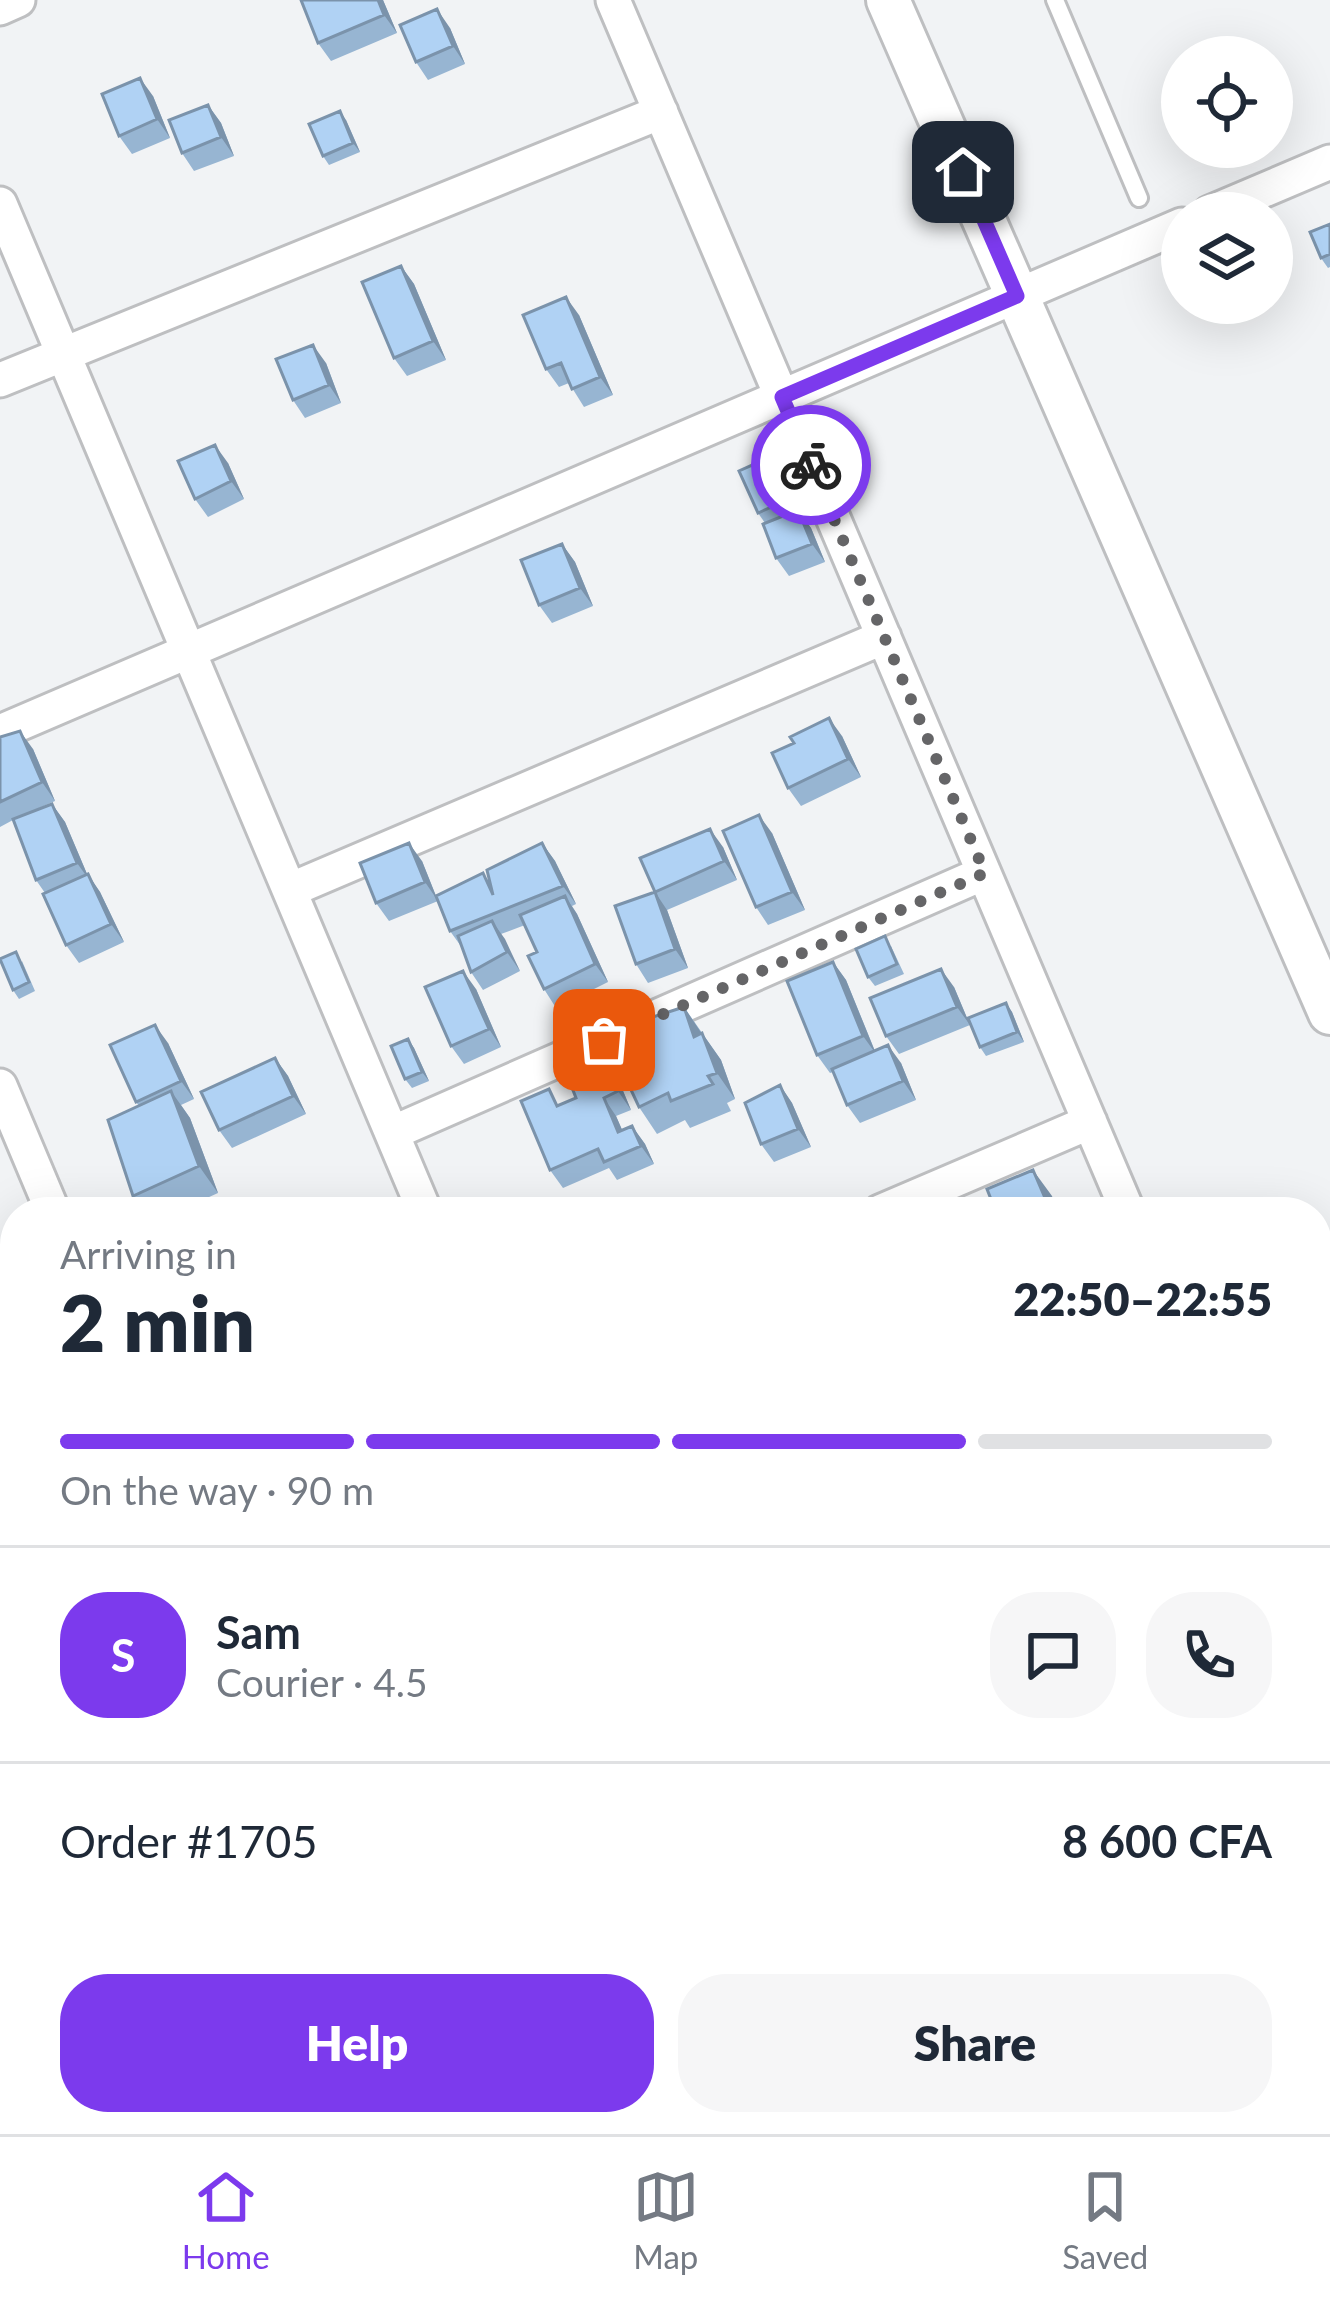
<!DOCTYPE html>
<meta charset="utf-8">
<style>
body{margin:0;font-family:Lato,sans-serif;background:#f6f6f7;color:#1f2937;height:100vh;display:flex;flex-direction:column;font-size:45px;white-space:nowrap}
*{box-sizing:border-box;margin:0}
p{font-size:39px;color:#747a83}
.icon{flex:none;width:66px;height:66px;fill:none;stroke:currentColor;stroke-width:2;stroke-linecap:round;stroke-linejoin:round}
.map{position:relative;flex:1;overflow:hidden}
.sheet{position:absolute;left:0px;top:1197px;width:1332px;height:939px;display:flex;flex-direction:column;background:#fff;border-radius:48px 48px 0 0;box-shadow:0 12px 48px #0002}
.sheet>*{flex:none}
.buttons{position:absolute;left:1161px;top:36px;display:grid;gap:24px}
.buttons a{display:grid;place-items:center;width:132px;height:132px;border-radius:50%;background:#fff;box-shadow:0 12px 48px #0002;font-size:60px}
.pin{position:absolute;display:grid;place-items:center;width:102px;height:102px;color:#fff;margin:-51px;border-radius:24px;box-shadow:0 6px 18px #0006}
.courier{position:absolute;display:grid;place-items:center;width:120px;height:120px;margin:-60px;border:9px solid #7c3aed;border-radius:50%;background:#fff;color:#222;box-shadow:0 3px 15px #0007}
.overview em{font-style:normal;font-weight:800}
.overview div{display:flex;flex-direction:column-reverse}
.overview{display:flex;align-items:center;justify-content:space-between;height:204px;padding:0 60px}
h1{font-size:78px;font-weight:800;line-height:90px}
.bar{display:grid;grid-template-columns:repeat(4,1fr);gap:18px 12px;align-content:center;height:144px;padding:0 60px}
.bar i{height:15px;border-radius:9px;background:#e0e1e3}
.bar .current{background:#7c3aed}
.bar p{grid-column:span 4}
.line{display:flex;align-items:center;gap:30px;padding:0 60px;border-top:3px solid #e0e1e3}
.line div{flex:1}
.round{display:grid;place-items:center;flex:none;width:126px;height:126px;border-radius:48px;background:#f6f6f7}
.button{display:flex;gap:24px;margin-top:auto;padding:24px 60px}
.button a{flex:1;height:138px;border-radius:48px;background:#7c3aed;color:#fff;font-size:48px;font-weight:800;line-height:138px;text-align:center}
.button a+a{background:#f6f6f7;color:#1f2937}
.menu{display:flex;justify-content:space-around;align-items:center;height:168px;border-top:3px solid #e0e1e3;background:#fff;font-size:33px;color:#747a83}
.menu a{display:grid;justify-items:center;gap:6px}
.menu .current{color:#7c3aed}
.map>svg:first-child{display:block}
</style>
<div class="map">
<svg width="1330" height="2134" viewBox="0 0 1330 2134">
<rect width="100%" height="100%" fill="#f1f3f5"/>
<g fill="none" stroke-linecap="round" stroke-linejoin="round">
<defs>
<path id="service" d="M1055,0L1139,198"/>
<path id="minor" d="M613,0L1128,1212
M0,8L18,0
M0,204L425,1212
M1210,213L1330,162
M0,380L661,112
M0,732L1182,225
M290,890L884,637
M0,1086L53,1212
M392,1133L984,873
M880,1212L1090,1122
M1317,1363L1330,1357
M0,1406L15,1400
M1317,1655L1330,1686
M0,1707L15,1700
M1317,1718L1330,1714
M0,2013L15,2006
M0,2114L9,2134
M1198,2121L1203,2134
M405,2134L410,2121
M754,2134L759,2121"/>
<path id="tertiary" d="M888,0L1330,1013"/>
</defs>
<use href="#service" stroke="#bebfc1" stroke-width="22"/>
<use href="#minor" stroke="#bebfc1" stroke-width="39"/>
<use href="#tertiary" stroke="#bebfc1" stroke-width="48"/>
<use href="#service" stroke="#fff" stroke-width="16"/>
<use href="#minor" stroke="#fff" stroke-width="33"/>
<use href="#tertiary" stroke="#fff" stroke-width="42"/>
</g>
<path fill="#97b5d2" d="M301,0H383L397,33L331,61L318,43Z
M450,28L465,64L428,80L416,62Z
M153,96L170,138L132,154L119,136Z
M208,105L221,123L234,156L194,171L182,153Z
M346,120L360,152L329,165L323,156Z
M1330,224V267L1328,268L1321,258Z
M401,266L414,284L446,360L407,376L394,358Z
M579,315L613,395L584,407L569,383L559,387L546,369Z
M326,363L341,403L305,418L293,400Z
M779,453L792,472L811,513L803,517L811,528L825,562L789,576L776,558L765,523L758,513Z
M228,463L244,499L208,517L195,499Z
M562,544L575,562L593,606L552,623L539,605Z
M842,736L861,777L801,806L788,788Z
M0,737L33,749L55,801L30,812L52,804L65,822L87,874L100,892L124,942L79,963L66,945L45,893L36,880L13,820L0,827Z
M772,833L805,910L768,925L756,907Z
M542,843L555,861L576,904L572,906L577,914L608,982L556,1008L544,989L537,952L525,925L501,934L520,971L483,990L471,972L463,949L450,931L438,901L389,921L376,903L422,861L436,896L490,882Z
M723,847L737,880L667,910L688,968L648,983L636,964L655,892Z
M891,946L904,974L875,986L868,977Z
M22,961L35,991L19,999L13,990Z
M833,962L846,980L875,1051L901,1063L916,1100L860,1123L847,1105L833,1072L830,1073L817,1055Z
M954,987L970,1025L899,1054L886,1036Z
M476,989L501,1047L464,1064L451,1046Z
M1006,1003L1012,1012L1024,1042L986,1056L980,1047Z
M684,1007L721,1060L735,1099L727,1103L731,1111L690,1128L685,1120L657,1134L639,1107L636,1050Z
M408,1039L414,1048L429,1081L412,1088L405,1079Z
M168,1043L194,1099L181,1105L190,1118L218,1193L176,1212H144L133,1196L139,1106L136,1102Z
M599,1044L611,1062L631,1110L616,1116L622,1130L632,1126L645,1144L654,1164L617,1180L609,1168L563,1188L550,1170L560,1104L576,1098Z
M275,1058L288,1076L306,1114L232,1148L219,1130Z
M780,1085L792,1103L811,1147L774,1162L761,1144Z
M0,1256L15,1288V1317L0,1324Z
M15,1465V1535L8,1538L0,1527V1472Z
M0,1543L6,1552L15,1573V1595L0,1602Z
M1317,1736L1330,1753V1813L1317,1819Z
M80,2121H125L130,2132L127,2134H87Z
M540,2121H589L584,2134H573Z
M993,2121H1140L1145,2134H963Z"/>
<path fill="#7b93ab" d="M378,0H383L397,33L384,15Z
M437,9L450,28L465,64L453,46Z
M140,78L153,96L170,138L157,119Z
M208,105L221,123L234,156L221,137Z
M340,111L346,120L360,152L353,143Z
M401,266L414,284L446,360L433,341Z
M566,297L579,315L613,395L600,377Z
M313,345L326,363L341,403L329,385Z
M215,445L228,463L244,499L231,481Z
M779,453L792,472L811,513L798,495Z
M798,510L811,528L825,562L812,544Z
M562,544L575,562L593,606L580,588Z
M829,718L842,736L861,777L848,759Z
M20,731L33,749L55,801L42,782Z
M52,804L65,822L90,881L77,863Z
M759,815L772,833L805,910L792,892Z
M710,829L723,847L737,880L724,861Z
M409,843L422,861L438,901L425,882Z
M542,843L555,861L576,904L563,886Z
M88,874L100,892L124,942L111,924Z
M655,892L667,910L688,968L675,949Z
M565,896L577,914L608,982L595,964Z
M492,921L505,939L520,971L507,952Z
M833,962L846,980L876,1054L863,1036Z
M941,969L954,987L970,1025L957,1007Z
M463,971L476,989L501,1047L489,1029Z
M1006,1003L1012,1012L1024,1042L1017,1032Z
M684,1007L702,1034L694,1037Z
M155,1025L168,1043L194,1099L181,1081Z
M702,1033L721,1060L735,1099L717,1073Z
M408,1039L414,1048L429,1081L422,1072Z
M599,1044L611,1062L631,1110L618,1091Z
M888,1045L901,1063L916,1100L903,1081Z
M275,1058L288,1076L306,1114L293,1096Z
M780,1085L792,1103L811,1147L798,1129Z
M171,1091L190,1118L218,1193L199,1166Z
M604,1098L616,1116L631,1150L618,1132Z
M632,1126L645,1144L654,1164L641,1146Z
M1033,1170L1052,1196L1058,1212H1051Z
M0,1256L15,1288V1296L0,1265Z
M0,1543L6,1552L15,1573V1581L0,1550Z
M571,2121H589L584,2134H580Z
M1133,2121H1140L1145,2134H1142Z"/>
<path fill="#b0d2f4" stroke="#7b93ab" stroke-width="3" d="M301,0H378L384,15L318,43Z
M437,9L453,46L416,62L400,25Z
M140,78L157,119L119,136L102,94Z
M208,105L221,137L182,153L169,120Z
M340,111L353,143L323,156L309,124Z
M1330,224V254L1321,258L1310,232Z
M401,266L433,341L394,358L362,282Z
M566,297L600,377L572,389L561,363L546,369L523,315Z
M313,345L329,385L293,400L276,359Z
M215,445L231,481L195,499L178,461Z
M779,453L798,495L758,513L739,471Z
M798,510L812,544L776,558L763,524Z
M562,544L580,588L539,605L521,560Z
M829,718L848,759L788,788L772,753L794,743L790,737Z
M20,731L42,782L0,802V737Z
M52,804L77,863L36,880L13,819Z
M759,815L792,892L756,907L723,831Z
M710,829L724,861L655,892L640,858Z
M409,843L425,882L376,903L360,863Z
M542,843L563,886L450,931L436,896L483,873L493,895L487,870Z
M88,874L111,924L66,945L43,894Z
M655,892L675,949L636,964L615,906Z
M565,896L595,964L544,989L528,956L537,952L520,915Z
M492,921L507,952L471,972L458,936Z
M885,936L897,964L868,977L856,949Z
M16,952L29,982L13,990L0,959Z
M833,962L863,1036L817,1055L787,981Z
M941,969L957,1007L886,1036L870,998Z
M463,971L489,1029L451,1046L425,987Z
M1006,1003L1017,1032L980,1047L968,1018Z
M684,1007L694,1037L702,1033L717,1073L708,1076L713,1084L671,1101L668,1093L639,1107L618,1062L636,1050L628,1025Z
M155,1025L181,1081L136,1102L110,1045Z
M408,1039L422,1072L405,1079L391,1046Z
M599,1044L618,1091L604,1098L618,1132L632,1126L641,1146L604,1162L598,1149L550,1170L521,1101L549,1089L557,1106L576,1098L561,1059Z
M888,1045L903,1081L847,1105L832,1069Z
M275,1058L293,1096L219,1130L201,1092Z
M780,1085L798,1129L761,1144L745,1103Z
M171,1091L199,1166L133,1196L108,1120Z
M1033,1170L1051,1212H996L987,1189Z
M1083,1201L1088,1212H1057Z
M0,1265L13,1294L0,1300Z
M15,1465V1511L0,1518V1472Z
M0,1550L10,1574L0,1578Z
M1317,1736L1330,1762V1790L1317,1795Z
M1330,1956V2035L1324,2037L1317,2021V1961Z
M57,2121H68L73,2134H47L44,2127Z
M80,2121H103L85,2130Z
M993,2121H1105L1075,2134H963Z"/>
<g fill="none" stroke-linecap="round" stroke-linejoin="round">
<path stroke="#656567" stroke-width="12" stroke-dasharray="0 21.6" d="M604,1040L985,873L811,465"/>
<path stroke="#7c3aed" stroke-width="15" d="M811,465L782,397L1017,296L963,172"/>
</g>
</svg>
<div class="buttons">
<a><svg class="icon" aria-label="locate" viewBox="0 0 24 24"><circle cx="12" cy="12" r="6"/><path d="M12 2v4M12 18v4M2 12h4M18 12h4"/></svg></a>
<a><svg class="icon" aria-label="layers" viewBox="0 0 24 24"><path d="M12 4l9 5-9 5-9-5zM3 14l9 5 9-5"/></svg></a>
</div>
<div class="pin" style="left:604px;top:1040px;background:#ea580c"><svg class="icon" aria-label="bag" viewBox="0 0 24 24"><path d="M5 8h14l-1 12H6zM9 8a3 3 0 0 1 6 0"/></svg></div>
<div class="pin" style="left:963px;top:172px;background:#1f2937"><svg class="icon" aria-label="home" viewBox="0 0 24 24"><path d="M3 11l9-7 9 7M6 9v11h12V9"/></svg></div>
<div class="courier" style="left:811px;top:465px"><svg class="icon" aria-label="bike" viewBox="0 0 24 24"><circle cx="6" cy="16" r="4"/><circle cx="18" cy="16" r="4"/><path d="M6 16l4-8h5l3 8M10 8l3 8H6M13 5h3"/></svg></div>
<section class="sheet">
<div class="overview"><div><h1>2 min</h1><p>Arriving in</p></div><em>22:50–22:55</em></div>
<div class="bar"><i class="current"></i><i class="current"></i><i class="current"></i><i></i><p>On the way · 90 m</p></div>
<div class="line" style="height:216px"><b class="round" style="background:#7c3aed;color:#fff">S</b><div><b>Sam</b><p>Courier · 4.5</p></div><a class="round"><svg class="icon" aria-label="chat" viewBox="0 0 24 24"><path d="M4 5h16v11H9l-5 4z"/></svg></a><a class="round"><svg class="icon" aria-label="phone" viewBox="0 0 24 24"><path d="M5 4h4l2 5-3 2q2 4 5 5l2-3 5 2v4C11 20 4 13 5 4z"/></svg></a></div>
<div class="line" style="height:156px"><div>Order #1705</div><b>8 600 CFA</b></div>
<div class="button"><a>Help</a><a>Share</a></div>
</section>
</div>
<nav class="menu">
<a class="current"><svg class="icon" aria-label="home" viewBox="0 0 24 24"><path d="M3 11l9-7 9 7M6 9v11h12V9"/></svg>Home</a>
<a><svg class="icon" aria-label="map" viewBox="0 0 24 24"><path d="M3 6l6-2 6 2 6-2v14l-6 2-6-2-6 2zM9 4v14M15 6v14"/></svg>Map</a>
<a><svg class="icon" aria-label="saved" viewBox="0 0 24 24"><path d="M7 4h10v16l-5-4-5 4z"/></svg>Saved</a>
</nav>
